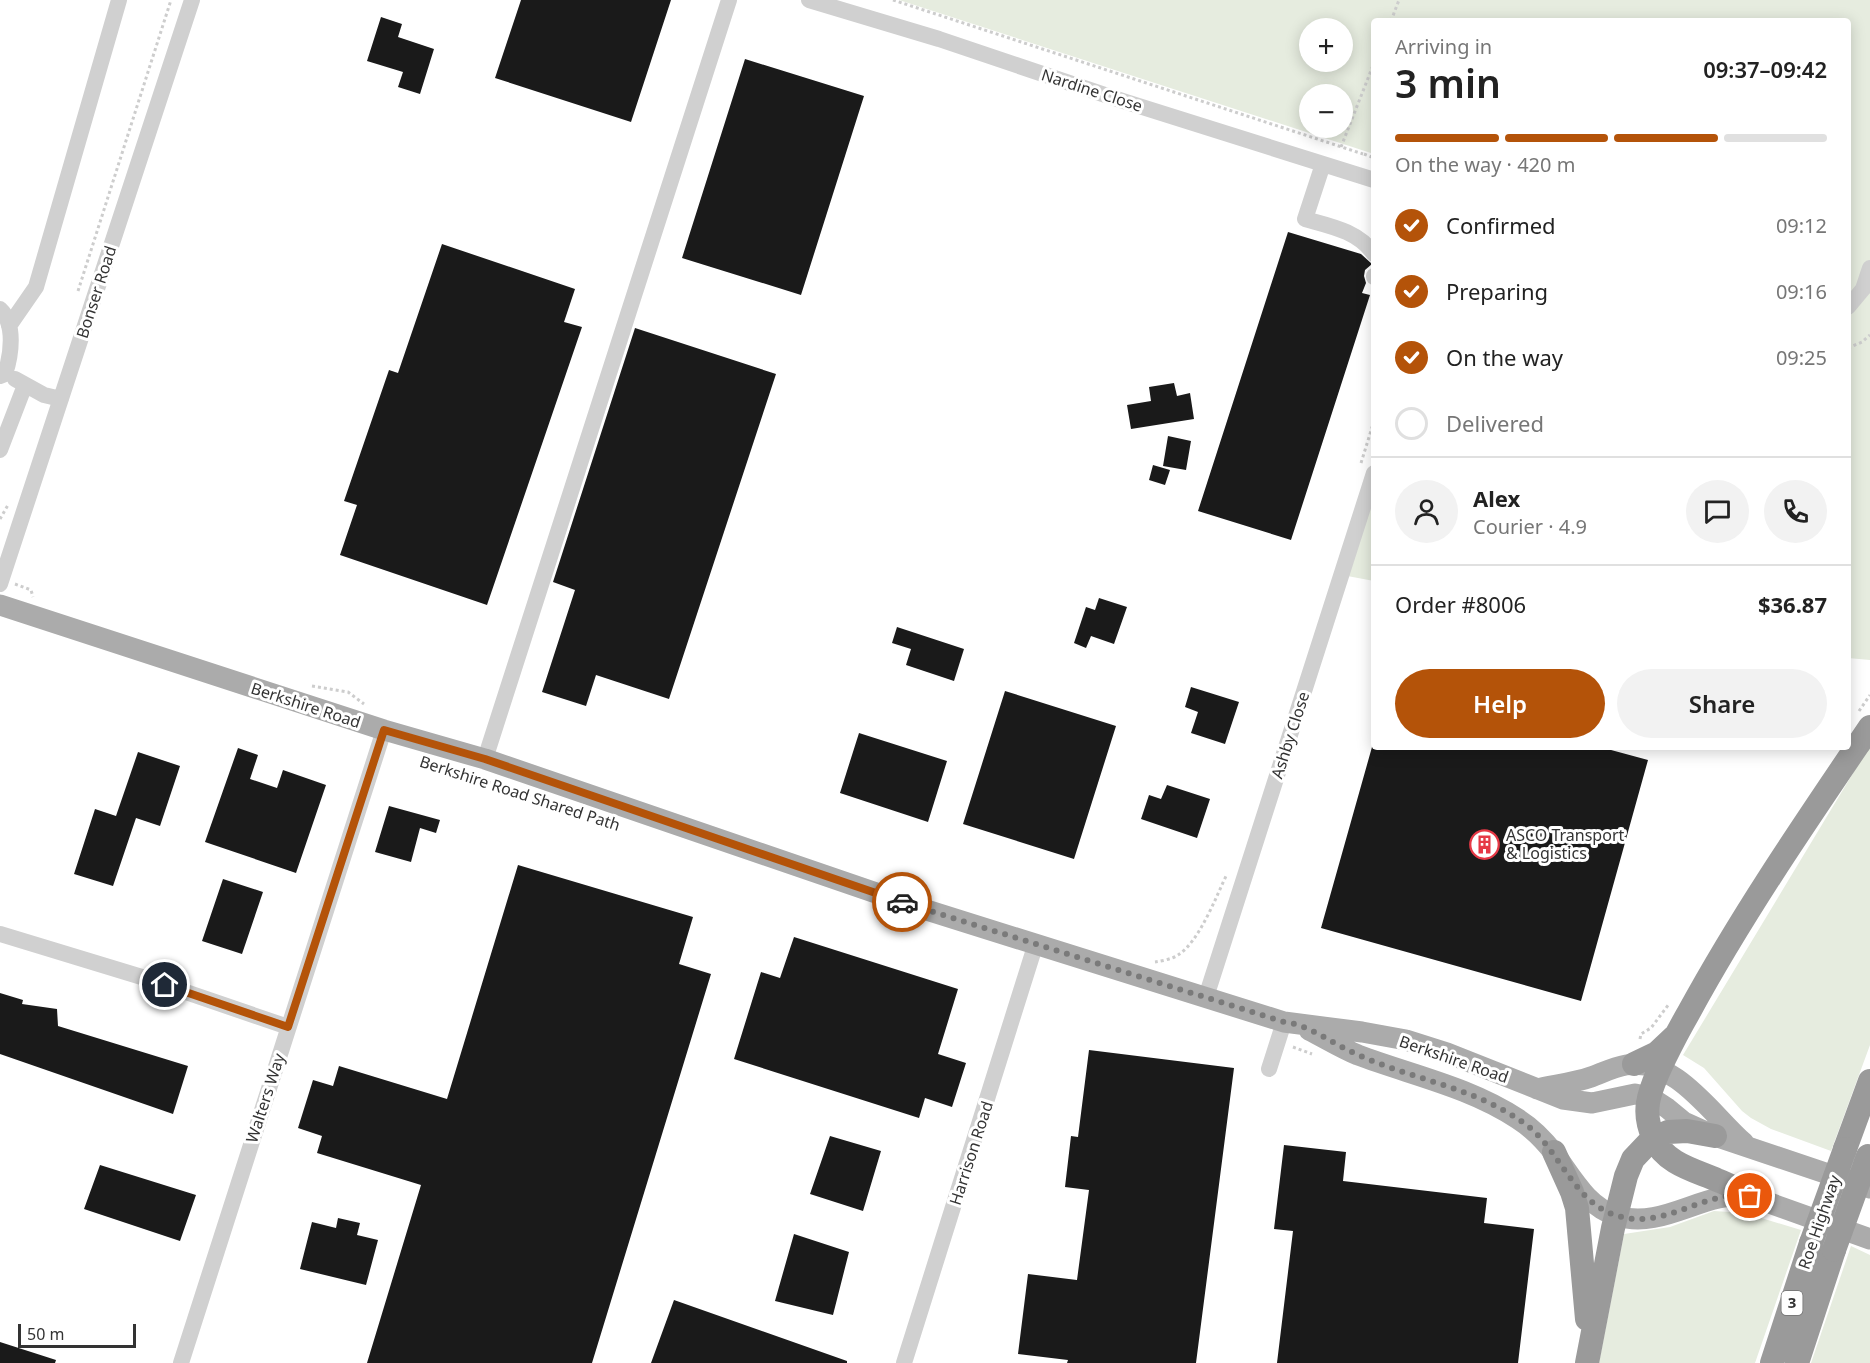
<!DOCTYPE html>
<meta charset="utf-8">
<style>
body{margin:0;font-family:"Noto Sans",sans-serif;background:#f2f2f2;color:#222;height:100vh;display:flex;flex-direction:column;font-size:22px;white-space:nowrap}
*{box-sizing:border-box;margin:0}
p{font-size:20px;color:#767676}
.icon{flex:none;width:33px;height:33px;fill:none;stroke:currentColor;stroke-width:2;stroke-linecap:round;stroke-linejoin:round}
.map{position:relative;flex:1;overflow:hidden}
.panel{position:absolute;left:1371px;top:18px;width:480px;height:732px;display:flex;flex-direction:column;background:#fff;border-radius:6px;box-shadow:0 3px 15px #0003}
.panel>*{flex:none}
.buttons{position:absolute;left:1299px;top:18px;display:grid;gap:12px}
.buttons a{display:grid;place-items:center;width:54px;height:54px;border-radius:50%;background:#fff;box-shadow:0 3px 15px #0003;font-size:30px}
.scale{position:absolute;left:18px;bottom:15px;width:118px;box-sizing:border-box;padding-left:6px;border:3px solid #333;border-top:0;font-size:16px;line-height:21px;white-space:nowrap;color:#333;-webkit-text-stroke:4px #fff;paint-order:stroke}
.pin{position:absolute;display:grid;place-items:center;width:51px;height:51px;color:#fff;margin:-26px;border:3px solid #fff;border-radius:50%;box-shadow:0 2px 6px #0007}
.courier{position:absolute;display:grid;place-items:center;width:60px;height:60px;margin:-30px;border:4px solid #b45309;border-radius:50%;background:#fff;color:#222;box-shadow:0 2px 8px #0007}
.summary em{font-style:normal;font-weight:600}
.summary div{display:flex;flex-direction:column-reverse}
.summary{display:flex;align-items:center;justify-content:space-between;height:102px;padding:0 24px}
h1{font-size:39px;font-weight:600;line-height:45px}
.bar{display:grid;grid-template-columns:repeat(4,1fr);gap:9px 6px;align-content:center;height:72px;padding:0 24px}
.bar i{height:8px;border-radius:4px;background:#e0e0e0}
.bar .on{background:#b45309}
.bar p{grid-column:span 4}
.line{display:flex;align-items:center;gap:15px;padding:0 24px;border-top:2px solid #e0e0e0}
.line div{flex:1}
.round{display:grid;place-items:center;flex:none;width:63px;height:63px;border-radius:32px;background:#f2f2f2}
ol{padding:0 24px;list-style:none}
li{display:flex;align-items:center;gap:18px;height:66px}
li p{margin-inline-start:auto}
li .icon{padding:6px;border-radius:50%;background:#b45309;color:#fff;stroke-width:4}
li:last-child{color:#767676}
li i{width:33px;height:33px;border:3px solid #e0e0e0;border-radius:50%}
.primary-button{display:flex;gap:12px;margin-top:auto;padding:12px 24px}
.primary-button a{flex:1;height:69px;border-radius:36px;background:#b45309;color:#fff;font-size:24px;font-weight:600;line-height:69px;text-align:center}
.primary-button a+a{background:#f2f2f2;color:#222}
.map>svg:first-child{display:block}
</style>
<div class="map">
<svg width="1870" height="1363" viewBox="0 0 1870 1363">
<rect width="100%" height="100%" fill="#fff"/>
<path fill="#e6ecdf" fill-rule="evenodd" d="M899,0H1870V660L1848,658V21H1374V154ZM1310,28H1342V62H1310ZM1310,94H1342V128H1310Z
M1374,473V581L1342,575Z
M1870,745V1045L1831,1151L1771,1129L1751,1118L1742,1111L1704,1068L1683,1055Z
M1714,1211L1745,1213L1801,1230L1755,1363H1599L1624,1234L1670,1227Z
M1851,1246L1870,1255V1363H1811Z"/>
<path fill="#1a1a1a" d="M521,0H671L631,122L495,78Z
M381,17L402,24L398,37L434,49L420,94L398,87L403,72L367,61Z
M745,59L864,96L801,295L682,258Z
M1288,232L1361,254L1372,264L1365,270L1364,276L1366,283L1362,293L1370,295L1291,540L1198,511Z
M442,244L575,289L564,322L582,327L487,605L340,555L357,505L344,501L389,370L398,373Z
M635,328L776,374L669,699L596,675L586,706L542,692L575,590L553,582Z
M1174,383L1177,396L1190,393L1194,419L1131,429L1127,405L1151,401L1149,387Z
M1168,436L1191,441L1186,470L1163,466Z
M1153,465L1170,470L1165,485L1149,480Z
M1099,598L1127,607L1114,644L1091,636L1086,648L1074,643L1086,607L1095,610Z
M897,627L964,649L954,681L906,665L911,649L892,643Z
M1191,687L1239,702L1225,744L1191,733L1198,712L1185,707Z
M1005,691L1116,726L1074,859L963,824Z
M859,733L947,761L928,822L840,793Z
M1372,747H1600L1648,760L1581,1001L1321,928Z
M238,748L258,755L250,779L277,788L283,770L326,785L296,873L205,842Z
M138,752L180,766L160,826L136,818L113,886L74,874L95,809L116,816Z
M1167,785L1210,799L1197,838L1141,819L1149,795L1161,799Z
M389,806L440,820L436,833L420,828L411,862L375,852Z
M518,865L693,917L679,964L711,974L592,1363H367L421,1185L317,1153L322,1136L298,1128L313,1080L333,1086L339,1066L447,1099Z
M223,879L263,892L242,954L202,941Z
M794,937L958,989L938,1054L966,1063L952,1107L925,1098L919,1118L734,1059L761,972L780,978Z
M0,993L23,1000L22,1004L57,1009L58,1026L188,1066L173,1114L0,1054Z
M1089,1050L1234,1068L1196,1363H1067L1068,1360L1018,1354L1028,1274L1077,1280L1089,1190L1065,1187L1071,1136L1078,1137Z
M830,1136L881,1151L863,1211L810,1194Z
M1284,1145L1346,1152L1343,1181L1487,1198L1484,1223L1534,1229L1518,1363H1277L1293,1231L1274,1229Z
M100,1165L196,1195L180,1241L84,1209Z
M338,1218L360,1223L357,1235L378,1240L366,1285L300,1269L312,1222L336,1228Z
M794,1234L849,1252L833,1315L775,1301Z
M674,1300L847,1361V1363H651Z
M0,1342L56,1360L55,1363H0Z"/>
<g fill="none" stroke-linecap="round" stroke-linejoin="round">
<path stroke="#cdcdcd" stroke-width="3" stroke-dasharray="3 3" stroke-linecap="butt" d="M893,0L1363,154
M1391,21L1399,0
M1341,147L1374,63
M1364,154L1374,158
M78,291L171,0
M1848,348L1862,342L1870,335
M1361,463L1374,421
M0,519L8,505
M15,584L31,590L33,597
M312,686L348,692L364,704
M1859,711L1870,695
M442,767L547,801
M1155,962C1162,961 1172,959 1178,955C1199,942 1216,897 1227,874
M1640,1039L1641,1034L1651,1028L1669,1004
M1293,1047L1312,1054"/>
<path stroke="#d0d0d0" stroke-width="16" d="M809,0L939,39L1123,101L1374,180
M1323,164L1305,219C1330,226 1358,231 1374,254
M1374,277V276
M1848,307L1863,289L1870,268
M0,309C16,324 11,356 5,374L0,376
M9,326L36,287L119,0
M15,379L44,395L61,399
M0,450L25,385
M0,584L192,0
M485,759L729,0
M0,934L145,978L288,1027
M1206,997L1374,473
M1269,1069L1284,1022
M181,1363L384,730
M904,1363L1036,943"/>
<path stroke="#ababab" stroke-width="21" d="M0,605L384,730L485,759L917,907L1284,1022L1362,1032L1406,1040L1447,1053L1563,1099L1592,1103L1635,1094L1650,1097L1667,1108L1684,1122L1715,1136L1870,1188
M1309,1030C1325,1038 1341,1048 1358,1055C1411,1075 1470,1087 1518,1119C1532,1128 1544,1140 1554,1153C1572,1177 1587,1207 1617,1216C1664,1230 1703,1190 1750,1196L1870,1239
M1537,1089C1555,1085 1574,1083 1591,1077C1602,1073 1614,1067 1626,1065C1675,1057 1711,1114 1744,1143"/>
<path stroke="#9a9a9a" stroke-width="24" d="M1634,1064L1657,1053L1674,1037
M1845,1149L1870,1081
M1554,1152L1572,1192L1577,1208L1587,1319
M1750,1196C1739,1190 1728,1184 1717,1180C1694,1170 1666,1164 1654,1139C1649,1128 1646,1115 1648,1103C1651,1081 1677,1033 1689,1012C1743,913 1807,820 1870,727
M1587,1363L1613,1228L1626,1176L1633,1159L1652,1139L1668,1132L1687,1131L1715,1136
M1772,1363L1811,1243
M1797,1363L1834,1250"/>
<path stroke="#9a9a9a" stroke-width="24" d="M1811,1243L1845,1149
M1834,1250L1868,1156"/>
</g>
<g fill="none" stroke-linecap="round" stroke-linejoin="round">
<path stroke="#7a7a7a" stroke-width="6" stroke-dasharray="0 10.8" d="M902,902L1284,1022C1310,1025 1331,1043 1354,1053C1411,1080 1478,1087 1529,1127C1561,1153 1575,1204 1618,1216C1665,1230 1703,1190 1750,1196"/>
<path stroke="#b45309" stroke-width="8" d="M165,985L288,1027L384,730L485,759L902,902"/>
</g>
<defs>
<symbol id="building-ring" viewBox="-11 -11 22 22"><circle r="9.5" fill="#fff" stroke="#e63946" stroke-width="1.5"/><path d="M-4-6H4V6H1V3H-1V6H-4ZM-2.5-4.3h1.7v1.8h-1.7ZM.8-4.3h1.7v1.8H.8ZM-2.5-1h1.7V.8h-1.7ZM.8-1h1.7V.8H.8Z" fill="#e63946"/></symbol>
</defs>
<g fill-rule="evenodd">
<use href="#building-ring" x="1468" y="828" width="33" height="33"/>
</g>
<g text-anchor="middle" stroke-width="6" stroke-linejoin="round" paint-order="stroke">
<rect fill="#fff" stroke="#707070" stroke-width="1.5" x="1781.5" y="1291" width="21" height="24" rx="4.5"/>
<g font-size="15" font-weight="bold" fill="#333">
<text x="1792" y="1308">3</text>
</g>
<g font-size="16" fill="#333" stroke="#fff">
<text transform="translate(1092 90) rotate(18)" y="6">Nardine Close</text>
<text transform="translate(96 292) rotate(-72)" y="6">Bonser Road</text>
<text transform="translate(306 705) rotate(18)" y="6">Berkshire Road</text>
<text transform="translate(1290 735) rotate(-72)" y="6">Ashby Close</text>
<text transform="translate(520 793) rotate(18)" y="6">Berkshire Road Shared Path</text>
<text transform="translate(1454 1059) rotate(19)" y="6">Berkshire Road</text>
<text transform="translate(265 1098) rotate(-72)" y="6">Walters Way</text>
<text transform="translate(971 1153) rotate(-72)" y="6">Harrison Road</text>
<text transform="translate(1819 1222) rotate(-71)" y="6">Roe Highway</text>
</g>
<g font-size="16" fill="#333" stroke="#fff" text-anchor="start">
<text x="1506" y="841">ASCO Transport<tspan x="1506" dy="18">&amp; Logistics</tspan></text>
</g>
</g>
</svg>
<div class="buttons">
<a>+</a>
<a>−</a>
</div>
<div class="scale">50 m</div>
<div class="pin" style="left:1750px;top:1196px;background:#ea580c"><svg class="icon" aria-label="bag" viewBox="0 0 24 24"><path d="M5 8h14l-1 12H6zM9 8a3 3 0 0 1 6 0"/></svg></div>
<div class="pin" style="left:165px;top:985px;background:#1f2937"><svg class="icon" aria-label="home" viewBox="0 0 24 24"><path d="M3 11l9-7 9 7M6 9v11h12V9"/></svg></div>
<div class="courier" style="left:902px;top:902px"><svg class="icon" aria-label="car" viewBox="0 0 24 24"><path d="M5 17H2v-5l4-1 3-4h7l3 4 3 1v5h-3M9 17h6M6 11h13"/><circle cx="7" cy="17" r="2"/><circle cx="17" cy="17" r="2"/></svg></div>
<section class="panel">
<div class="summary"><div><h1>3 min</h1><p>Arriving in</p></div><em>09:37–09:42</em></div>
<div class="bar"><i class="on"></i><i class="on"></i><i class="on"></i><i></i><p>On the way · 420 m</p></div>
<ol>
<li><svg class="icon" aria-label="check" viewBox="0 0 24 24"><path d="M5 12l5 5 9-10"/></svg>Confirmed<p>09:12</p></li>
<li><svg class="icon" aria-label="check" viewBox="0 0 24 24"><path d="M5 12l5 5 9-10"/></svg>Preparing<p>09:16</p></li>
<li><svg class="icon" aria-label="check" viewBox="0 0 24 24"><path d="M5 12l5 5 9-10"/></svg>On the way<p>09:25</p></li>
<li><i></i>Delivered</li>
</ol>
<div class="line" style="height:108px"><a class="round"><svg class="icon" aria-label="person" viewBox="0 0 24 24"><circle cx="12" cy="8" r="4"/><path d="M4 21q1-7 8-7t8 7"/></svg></a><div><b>Alex</b><p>Courier · 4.9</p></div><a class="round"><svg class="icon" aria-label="chat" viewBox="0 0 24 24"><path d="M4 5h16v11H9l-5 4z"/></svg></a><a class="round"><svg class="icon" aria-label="phone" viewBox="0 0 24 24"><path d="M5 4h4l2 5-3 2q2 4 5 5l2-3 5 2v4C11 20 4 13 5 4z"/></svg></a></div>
<div class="line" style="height:78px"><div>Order #8006</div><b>$36.87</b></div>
<div class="primary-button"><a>Help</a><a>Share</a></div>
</section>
</div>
